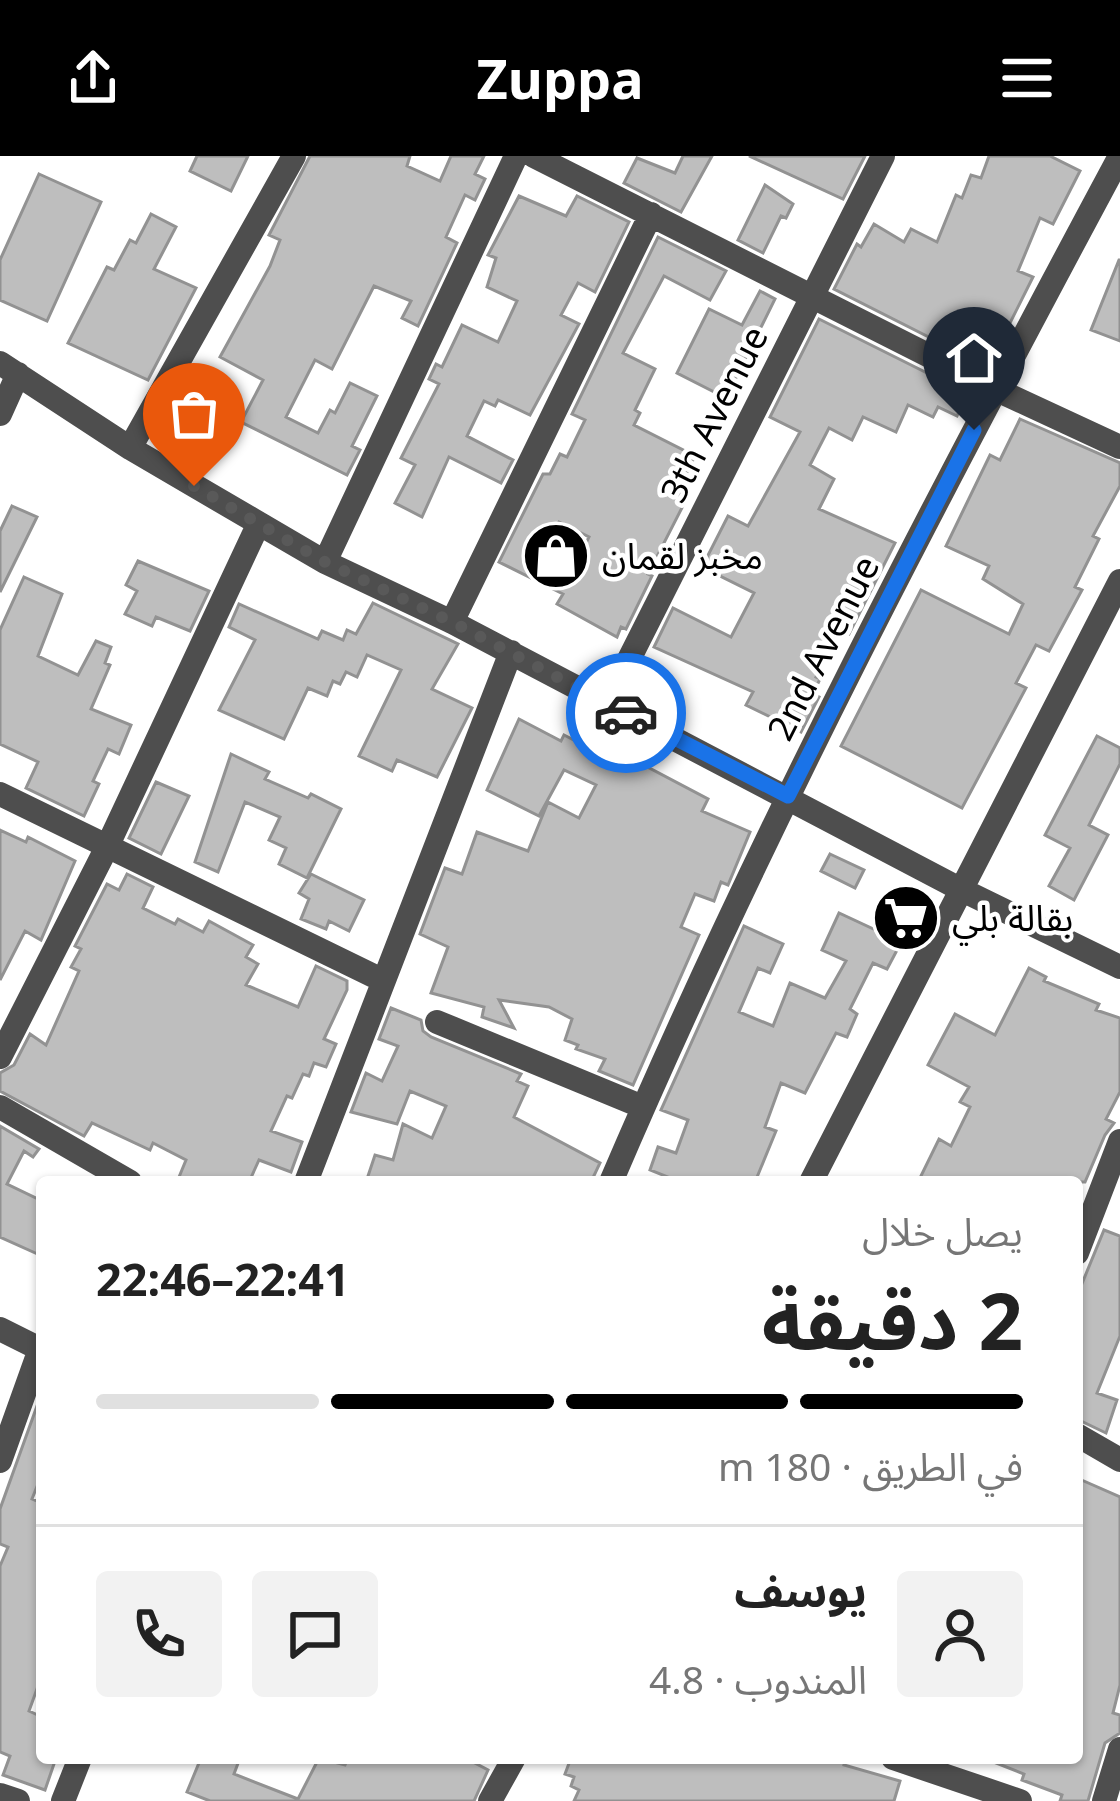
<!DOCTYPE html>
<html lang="ar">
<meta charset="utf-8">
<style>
body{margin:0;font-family:"Noto Sans","Noto Sans Arabic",sans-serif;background:#f2f2f2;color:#222;direction:rtl;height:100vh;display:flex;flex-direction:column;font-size:45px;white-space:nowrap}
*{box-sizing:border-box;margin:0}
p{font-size:39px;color:#767676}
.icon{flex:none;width:66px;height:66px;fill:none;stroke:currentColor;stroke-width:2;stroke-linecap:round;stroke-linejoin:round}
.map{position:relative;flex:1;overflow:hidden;direction:ltr}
.panel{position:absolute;left:36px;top:1020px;width:1047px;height:588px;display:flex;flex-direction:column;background:#fff;border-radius:12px;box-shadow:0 3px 9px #0004;direction:rtl}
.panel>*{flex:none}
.pin{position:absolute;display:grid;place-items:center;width:102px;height:102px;color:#fff;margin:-123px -51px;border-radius:50% 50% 50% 0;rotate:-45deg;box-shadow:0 0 12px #0007}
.pin .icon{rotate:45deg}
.courier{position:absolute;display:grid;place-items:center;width:120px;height:120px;margin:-60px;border:9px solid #1a73e8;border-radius:50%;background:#fff;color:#222;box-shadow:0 3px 15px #0007}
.head em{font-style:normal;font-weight:700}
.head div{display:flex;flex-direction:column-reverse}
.head{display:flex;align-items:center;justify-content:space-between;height:204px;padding:0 60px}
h1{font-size:78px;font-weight:700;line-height:90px}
.bar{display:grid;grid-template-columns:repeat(4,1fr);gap:18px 12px;align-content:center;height:144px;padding:0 60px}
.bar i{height:15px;border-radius:9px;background:#e0e0e0}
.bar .on{background:#000}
.bar p{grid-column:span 4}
.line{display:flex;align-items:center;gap:30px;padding:0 60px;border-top:3px solid #e0e0e0}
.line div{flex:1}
.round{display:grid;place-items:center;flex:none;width:126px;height:126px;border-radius:12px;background:#f2f2f2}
header{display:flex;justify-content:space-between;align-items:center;height:156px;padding:0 60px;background:#000;color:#fff;font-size:54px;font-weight:700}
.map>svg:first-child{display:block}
</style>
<header><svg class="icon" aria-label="menu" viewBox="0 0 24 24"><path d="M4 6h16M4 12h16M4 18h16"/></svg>Zuppa<svg class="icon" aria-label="share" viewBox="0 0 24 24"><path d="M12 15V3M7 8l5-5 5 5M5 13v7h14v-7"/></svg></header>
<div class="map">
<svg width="1120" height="1645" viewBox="0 0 1120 1645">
<rect width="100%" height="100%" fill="#fff"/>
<path fill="#bebebe" stroke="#929292" stroke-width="3" fill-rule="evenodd" d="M197,0H248L231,35L190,15Z
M310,0H410L407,10L440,25L451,0H484L475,18L485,23L475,44L465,39L446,81L457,87L418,170L402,162L411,145L374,130L332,213L315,204L286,261L318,277L330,254L335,257L350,227L377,240L352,290L360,294L347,319L241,266L263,224L220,201L270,110L280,84L269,79Z
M683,0H712L681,56L624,27L637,2L675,17Z
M749,0H865L843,43Z
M989,0H1050L1080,15L1053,68L1040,62L1018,115L1033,121L988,211L834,133L857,88L861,91L874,68L904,86L911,73L937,86L956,39L962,42L971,19L981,22Z
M39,18L101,46L47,165L0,144V104Z
M765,29L793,48L786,62L781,60L763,97L738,84Z
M519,40L566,60L577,40L629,66L595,136L578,127L561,159L579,168L530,259L498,244L495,250L484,245L467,280L513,304L501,327L449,301L422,361L395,347L415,309L401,302L439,228L429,223L436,208L442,211L462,169L498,186L517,145L487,131L496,102L488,99Z
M151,58L176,71L154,113L196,132L148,224L68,187L107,111L114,114L130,84L136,87Z
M658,81L726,115L710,144L664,120L623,197L655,213L635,254L640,257L634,269L695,300L678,335L688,340L648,418L652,420L626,473L621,471L617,481L557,448L563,438L499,406L543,318H550L560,298L567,301L585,264L572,258ZM559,366L589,381L572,415L543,400Z
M1119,104H1120V185L1091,174Z
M760,135L775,143L726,242L677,217L709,153L742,169Z
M819,163L967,237L957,260L938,251L933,261L908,249L896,276L863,261L852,284L829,272L810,309L834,323L819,353L895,387L849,478L840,473L816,521L820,523L813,538L819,541L801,576L746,549L753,536L654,491L673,452L731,481L754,437L702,411L728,360L748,370L800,276L770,261Z
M1020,263L1120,307V330L1093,380L1099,383L1075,431L1082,434L1049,495L1036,489L1016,527L1026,532L962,652L841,590L921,434L1009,478L1023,448L983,423L989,410L946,390L990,299L1000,304Z
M12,350L37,361L0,436V375Z
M138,405L209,435L190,475L156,461L152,470L125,458L137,435L126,429Z
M24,421L62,438L38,500L78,519L96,485L111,491L105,507L110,509L91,553L131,569L119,598L108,593L93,625L99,628L84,660L26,632L38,606L0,588V474Z
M373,447L458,488L432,533L472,552L437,621L397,604L392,615L359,600L401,514L367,499L357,521L346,516L340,528L333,525L327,540L308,532L284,583L219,554L255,484L229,471L239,448L318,483L322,475L343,484L347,474L356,478Z
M519,563L561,585L564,579L597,596L602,587L708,643L702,655L750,676L728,729L721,726L714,745L695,738L681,771L699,779L633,929L599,915L605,903L576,893L578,889L565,884L572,863L549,851L499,844L514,872L482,861L484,851L431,837L448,791L420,778L445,712L462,718L477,676L528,695L548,646L579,662L596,629L564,614L539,660L487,634Z
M1097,580L1120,592V608L1089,669L1108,679L1074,744L1049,730L1070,692L1045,679Z
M231,598L269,616L265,623L308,642L311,638L341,653L307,722L279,708L286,692L269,684L280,661L245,646L218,716L195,706Z
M156,626L189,640L161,698L129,682Z
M0,674L26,686L28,681L75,705L41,784L25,775L0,824Z
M830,698L864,714L855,732L821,715Z
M127,718L153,731L143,752L175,768L178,763L203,776L209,765L253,789L246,801L258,808L246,829L298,851L316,810L347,825V834L324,883L336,888L326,911L314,907L309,920L303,918L292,942L287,940L271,975L302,986L291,1016L259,1004L249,1026H177L186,1004L153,987L150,994L92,967L84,980L0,935V917L14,909L30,878L46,889L79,815L71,811L81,793L75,790L107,728L119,734Z
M311,718L364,744L349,775L329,765L326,773L301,763L309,743L299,737Z
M890,753L913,764L887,813L873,807L850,853L857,858L847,881L836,877L805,937L781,927L765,971L776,975L755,1026H680L650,1014L658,991L676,997L688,964L661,954L744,770L783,788L770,817L758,812L739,856L773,870L790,827L825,842L846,805L822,794L839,757L880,776Z
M1029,812L1046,821L1044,825L1099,848L1096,854L1120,862V936L1106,963L1114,967L1105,979L1085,1026H918L939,983L951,990L970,951L960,946L969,931L928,909L955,858L995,879Z
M391,852L421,864L423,875L431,881L521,918L517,925L528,930L514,961L600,1007L591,1026H366L375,999L393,1004L403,968L432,982L446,950L410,935L397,968L351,956L366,917L382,925L398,890L379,883Z
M0,970L39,993L33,1001L24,995L7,1028L42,1045V1100L0,1081Z
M1104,1074L1120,1080V1180L1097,1237L1117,1244L1106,1277L1077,1263V1129L1081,1130Z
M42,1236V1318L32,1343L42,1347V1519L29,1555L42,1561V1602H56L45,1634L3,1619L10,1600L0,1596V1410L8,1391L0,1388V1353Z
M1077,1322L1120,1341V1529L1113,1557L1120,1559V1577L1105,1587L1088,1645H1060L1062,1639L1022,1624L1024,1618L986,1603L1077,1602Z
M201,1602H240L234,1618L298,1643L319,1602L345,1609L348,1602H477L475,1607L488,1614L474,1645H210L187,1636Z
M571,1602H846L844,1609L900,1625L894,1645H574L579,1634L571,1630L574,1621L565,1618Z"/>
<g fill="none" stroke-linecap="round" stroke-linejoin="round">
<path stroke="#4e4e4e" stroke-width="24" d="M534,0L995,233L1120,291
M0,207L130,292L325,406L452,466L960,733L1120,811
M0,258L18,218
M130,292L294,0
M325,406L516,0
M452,466L651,58
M607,547L883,0
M0,638L382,824
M437,866L643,951
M0,901L108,689L258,369
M0,951L130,1026
M306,1026L511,496
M611,1026C761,675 940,336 1120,0
M811,1026L1120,425
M1077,1097L1120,985
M0,1173L42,1194
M1077,1279L1120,1304
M0,1305L40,1193
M893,1602L1020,1645
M0,1639L18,1645
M63,1645L80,1602
M490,1645L514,1602
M1104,1645L1120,1593"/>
</g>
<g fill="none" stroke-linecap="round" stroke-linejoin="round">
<path stroke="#595959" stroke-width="12" stroke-dasharray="0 21.6" d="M194,330L325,406L452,466L626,557"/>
<path stroke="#1a73e8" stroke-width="15" d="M626,557L788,640L974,274"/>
</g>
<defs>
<symbol id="shop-disc" viewBox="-11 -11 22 22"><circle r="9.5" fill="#000" stroke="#fff"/><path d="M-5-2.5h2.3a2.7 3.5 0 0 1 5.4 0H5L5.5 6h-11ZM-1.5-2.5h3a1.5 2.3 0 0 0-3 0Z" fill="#fff"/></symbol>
<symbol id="supermarket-disc" viewBox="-11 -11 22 22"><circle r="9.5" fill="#000" stroke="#fff"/><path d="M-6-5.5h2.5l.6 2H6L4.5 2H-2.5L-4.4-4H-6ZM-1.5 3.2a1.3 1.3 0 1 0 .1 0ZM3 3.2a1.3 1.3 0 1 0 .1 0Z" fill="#fff"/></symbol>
</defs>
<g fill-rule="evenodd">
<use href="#shop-disc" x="518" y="362" width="76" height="76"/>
<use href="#supermarket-disc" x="868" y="724" width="76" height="76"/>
</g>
<g text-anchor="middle" stroke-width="9" stroke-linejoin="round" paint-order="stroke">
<g font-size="36" fill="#000" stroke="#fff">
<text transform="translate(714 258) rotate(-63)" y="13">3th Avenue</text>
<text transform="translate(823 492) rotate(-63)" y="13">2nd Avenue</text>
</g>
<g font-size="36" fill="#000" stroke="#fff" text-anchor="start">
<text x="602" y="413">مخبز لقمان</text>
<text x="952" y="775">بقالة بلي</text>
</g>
</g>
</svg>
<div class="pin" style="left:194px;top:330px;background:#ea580c"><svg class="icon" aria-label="bag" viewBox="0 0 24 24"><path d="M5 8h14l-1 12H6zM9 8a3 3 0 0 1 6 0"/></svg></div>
<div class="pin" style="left:974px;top:274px;background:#1f2937"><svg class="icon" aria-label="home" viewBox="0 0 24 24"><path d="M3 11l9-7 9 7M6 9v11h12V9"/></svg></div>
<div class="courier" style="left:626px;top:557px"><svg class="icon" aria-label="car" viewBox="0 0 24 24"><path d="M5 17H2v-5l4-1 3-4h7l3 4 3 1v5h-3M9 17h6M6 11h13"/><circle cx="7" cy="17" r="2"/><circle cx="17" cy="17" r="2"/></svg></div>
<section class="panel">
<div class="head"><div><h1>2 دقيقة</h1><p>يصل خلال</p></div><em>22:41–22:46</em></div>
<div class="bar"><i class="on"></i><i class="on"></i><i class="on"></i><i></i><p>في الطريق · 180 m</p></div>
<div class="line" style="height:216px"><a class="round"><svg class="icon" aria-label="person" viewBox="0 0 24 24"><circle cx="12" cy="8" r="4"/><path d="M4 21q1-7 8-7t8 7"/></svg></a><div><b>يوسف</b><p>المندوب · 4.8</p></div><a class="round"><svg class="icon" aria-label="chat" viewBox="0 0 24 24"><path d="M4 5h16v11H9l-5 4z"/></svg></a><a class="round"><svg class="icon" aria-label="phone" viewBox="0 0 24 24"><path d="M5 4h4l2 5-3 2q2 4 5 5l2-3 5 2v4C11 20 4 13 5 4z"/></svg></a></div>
</section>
</div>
